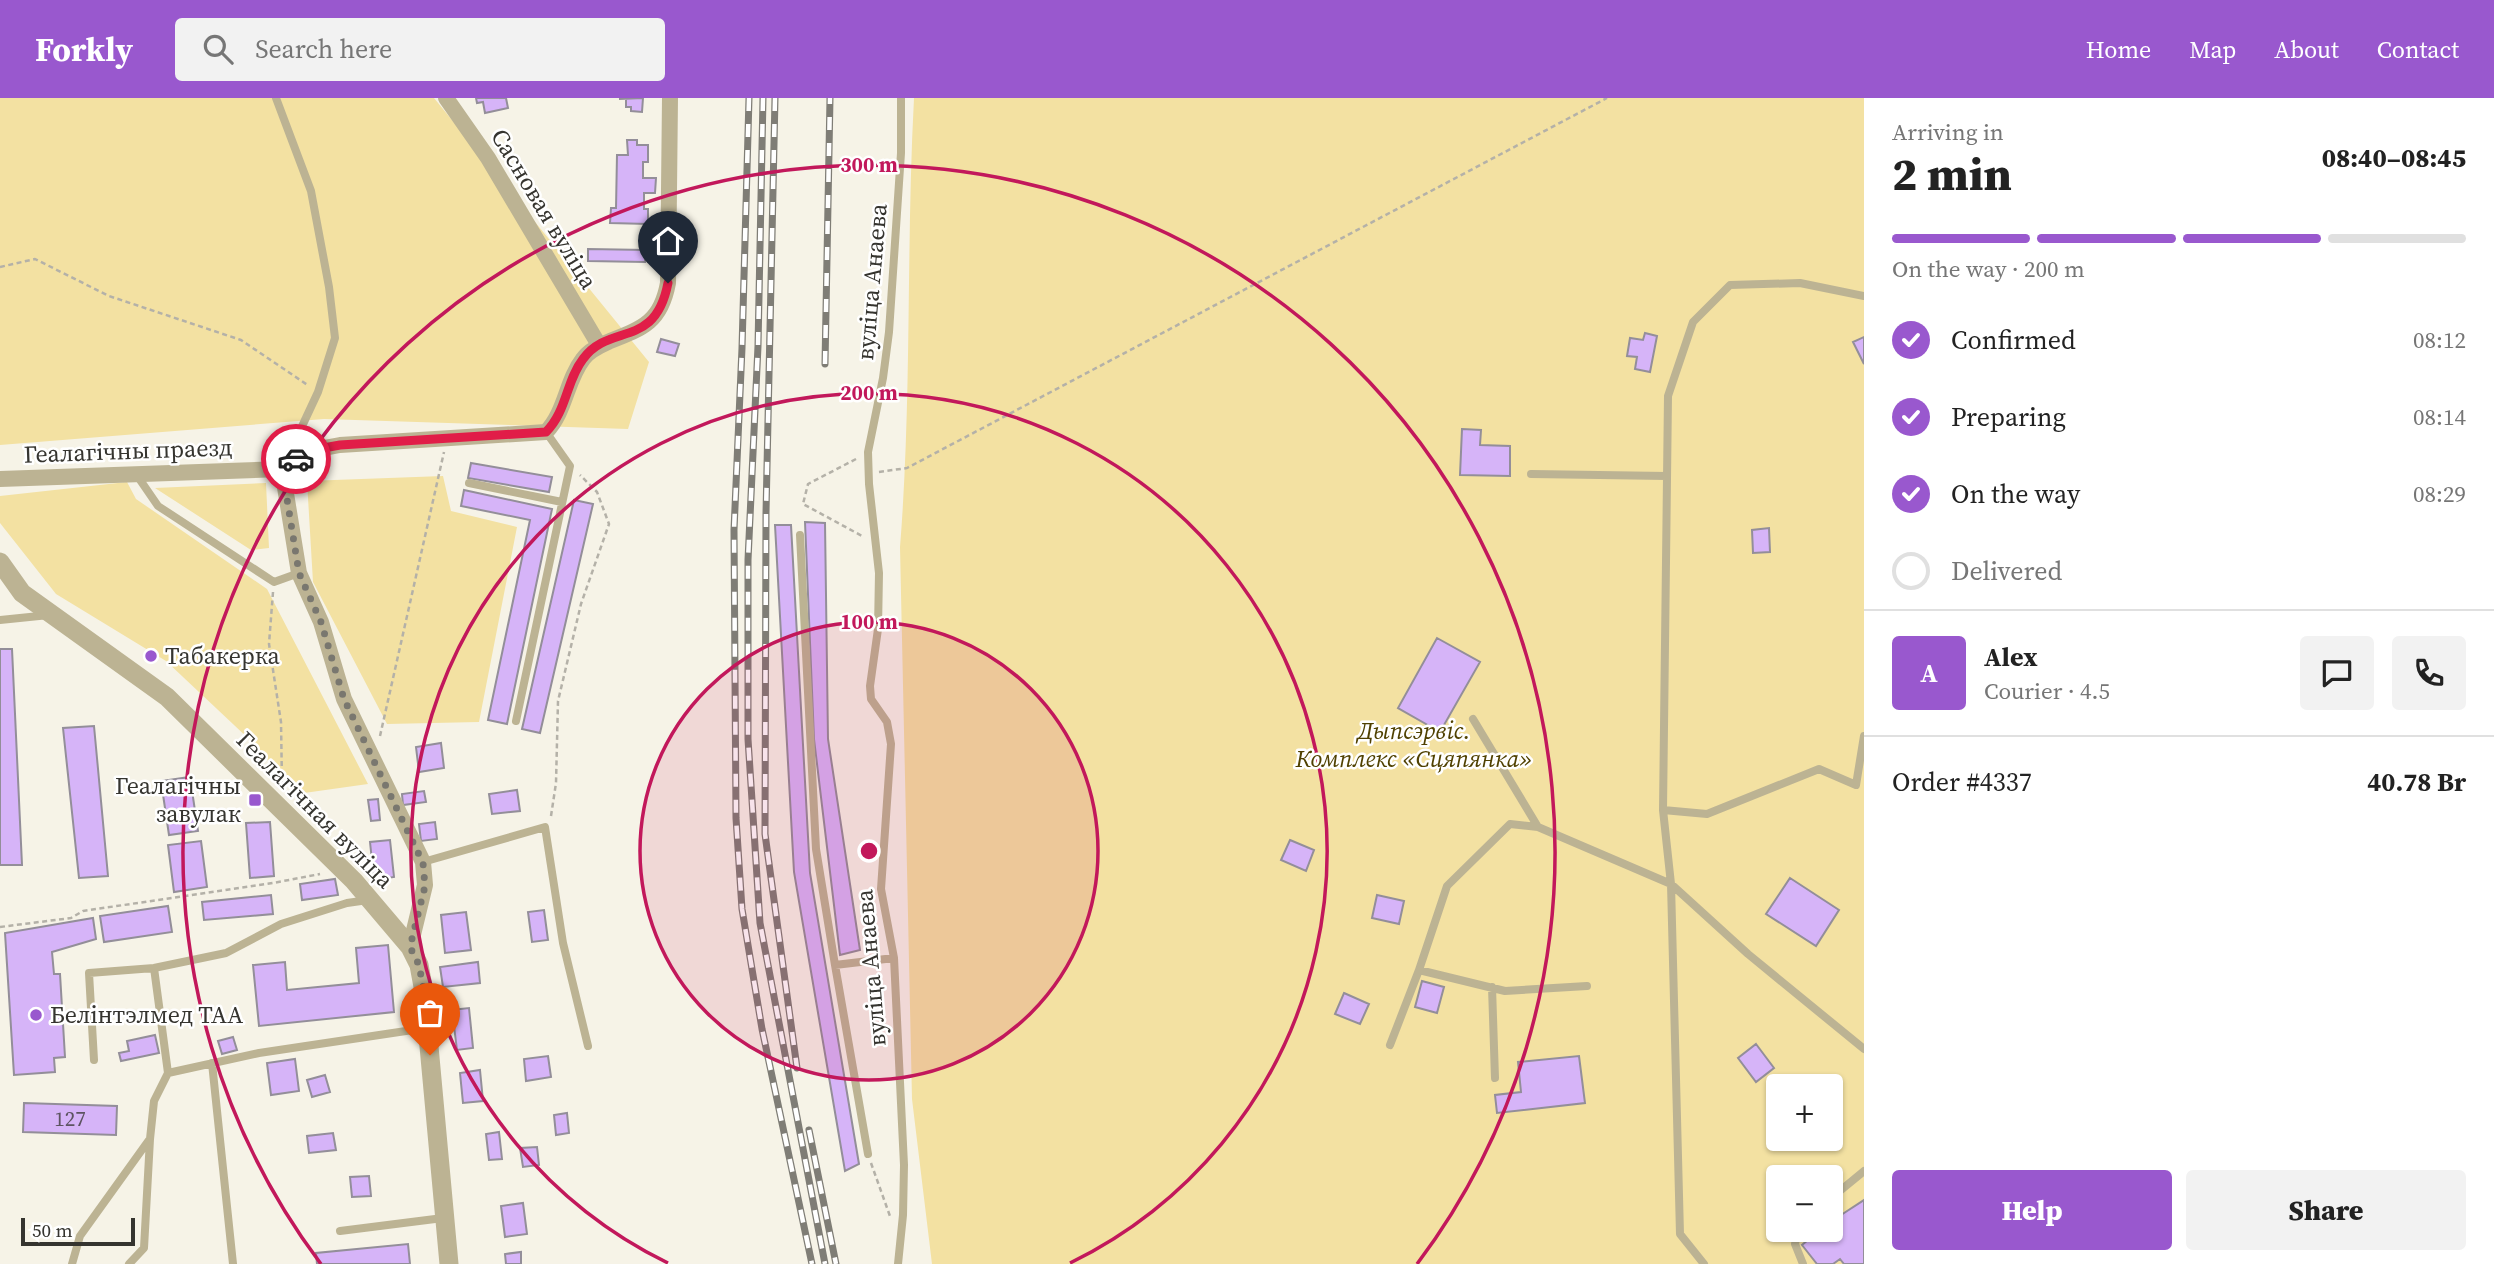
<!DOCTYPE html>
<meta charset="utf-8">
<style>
body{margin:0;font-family:"Source Serif 4",serif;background:#f2f2f2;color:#222;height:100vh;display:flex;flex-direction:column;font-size:26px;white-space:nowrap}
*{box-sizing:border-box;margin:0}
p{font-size:23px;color:#767676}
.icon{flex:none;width:38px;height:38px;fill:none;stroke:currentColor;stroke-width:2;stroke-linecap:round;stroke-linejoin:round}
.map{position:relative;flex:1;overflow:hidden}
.drawer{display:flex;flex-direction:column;background:#fff;width:630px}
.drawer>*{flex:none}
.tools{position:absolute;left:1766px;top:976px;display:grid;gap:14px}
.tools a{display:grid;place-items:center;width:77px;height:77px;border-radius:7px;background:#fff;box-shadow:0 2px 5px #0004;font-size:35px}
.scale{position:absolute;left:21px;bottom:18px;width:114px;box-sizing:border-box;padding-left:7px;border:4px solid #35342f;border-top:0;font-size:19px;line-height:24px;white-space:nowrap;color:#35342f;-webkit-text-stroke:5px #fff;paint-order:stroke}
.pin{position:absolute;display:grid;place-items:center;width:60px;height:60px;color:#fff;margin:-72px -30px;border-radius:50% 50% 50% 0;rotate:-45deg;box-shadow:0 0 7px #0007}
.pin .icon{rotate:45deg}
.courier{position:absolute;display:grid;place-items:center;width:70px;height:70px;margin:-35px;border:5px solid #e11d48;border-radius:50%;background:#fff;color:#222;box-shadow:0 2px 9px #0007}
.headline em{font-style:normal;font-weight:800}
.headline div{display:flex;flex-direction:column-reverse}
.headline{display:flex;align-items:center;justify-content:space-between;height:119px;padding:0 28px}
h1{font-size:46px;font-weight:800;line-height:52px}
.bar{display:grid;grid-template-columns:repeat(4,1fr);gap:10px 7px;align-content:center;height:84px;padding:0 28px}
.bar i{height:9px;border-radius:5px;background:#e0e0e0}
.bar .on{background:#9958ce}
.bar p{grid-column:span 4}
.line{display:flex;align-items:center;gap:18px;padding:0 28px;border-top:2px solid #e0e0e0}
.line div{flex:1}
.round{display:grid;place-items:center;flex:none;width:74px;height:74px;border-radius:7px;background:#f2f2f2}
ol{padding:0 28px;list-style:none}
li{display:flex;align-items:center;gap:21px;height:77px}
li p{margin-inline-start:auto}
li .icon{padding:7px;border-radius:50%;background:#9958ce;color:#fff;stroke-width:4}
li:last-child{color:#767676}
li i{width:38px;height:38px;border:4px solid #e0e0e0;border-radius:50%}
.cta{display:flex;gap:14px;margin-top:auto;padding:14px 28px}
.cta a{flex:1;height:80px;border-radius:7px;background:#9958ce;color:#fff;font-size:28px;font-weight:800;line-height:80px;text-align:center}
.cta a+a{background:#f2f2f2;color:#222}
header{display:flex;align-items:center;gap:42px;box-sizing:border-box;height:98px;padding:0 35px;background:#9958ce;color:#fff}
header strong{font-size:33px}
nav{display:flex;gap:38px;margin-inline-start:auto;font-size:24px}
.search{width:490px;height:63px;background:#f2f2f2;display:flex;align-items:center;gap:18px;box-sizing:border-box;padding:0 24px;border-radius:7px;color:#767676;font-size:26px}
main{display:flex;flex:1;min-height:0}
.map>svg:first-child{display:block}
</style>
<header>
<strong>Forkly</strong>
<div class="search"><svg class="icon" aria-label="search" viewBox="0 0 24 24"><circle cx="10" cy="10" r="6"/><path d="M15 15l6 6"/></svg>Search here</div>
<nav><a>Home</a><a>Map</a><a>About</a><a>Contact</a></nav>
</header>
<main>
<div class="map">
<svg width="1864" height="1166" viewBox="0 0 1864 1166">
<rect width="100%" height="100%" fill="#f6f3e7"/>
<path fill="#f3e1a2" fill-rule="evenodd" d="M0,0H434L649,264L628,331L324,321L0,347Z
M914,0H1864V1166H932L912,1001L900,449C912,300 906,150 914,0ZM1778,989H1830V1041H1778ZM1778,1080H1830V1132H1778Z
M443,378L451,413L517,429L479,624L387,626L313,484L307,383Z
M127,384L136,401L267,491L368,686L297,696L251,643L166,563L56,496L0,425V398Z
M266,385L269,450L251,452L155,390Z"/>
<path fill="#d6b4f8" stroke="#938e99" stroke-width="2" d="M476,0H506L508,10L485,15L483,4L477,5Z
M643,0L642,14L631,13V9H626V1H619Z
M627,42H637V47H648V64H643V80H656L655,95H644V111H648V126L610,125L611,110H616L617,57H628Z
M588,151L646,152L645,164L588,163Z
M1645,235L1657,238L1650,274L1635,271L1637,259L1627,258L1630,240L1643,242Z
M1864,239V266L1853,244Z
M661,241L679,246L675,258L657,254Z
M1462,331L1481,332L1480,347L1510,348V378L1460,377Z
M471,365L552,379L549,394L468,380Z
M464,392L552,411L507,626L488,622L530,422L461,408Z
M574,402L593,406L540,635L522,631Z
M805,424L825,425L828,641L860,852L840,857L814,641Z
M775,427H791L810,775L859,1066L845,1073L794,774Z
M1769,430L1770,454L1753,455L1752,432Z
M1437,540L1480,564L1440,634L1398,610Z
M0,551H12L22,767H0Z
M94,628L108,778L79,780L63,630Z
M441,645L444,670L419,674L416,649Z
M190,679L198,733L169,737L161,683Z
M517,692L520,713L492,716L489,696Z
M424,693L426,704L403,707L402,696Z
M378,701L380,722L371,723L368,702Z
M270,724L274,778L250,780L246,725Z
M435,724L437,741L421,743L419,726Z
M390,742L394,779L374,782L370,744Z
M1290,742L1314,752L1306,773L1281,762Z
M201,743L207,789L174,794L168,747Z
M1790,780L1839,812L1816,848L1766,816Z
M335,781L338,797L302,802L300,786Z
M271,797L273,816L204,822L202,804Z
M1377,797L1404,803L1399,826L1372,820Z
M168,808L172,834L104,844L100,818Z
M544,812L548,842L532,844L528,814Z
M466,814L471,852L445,855L441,817Z
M93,820L96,841L52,854L54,876H60L65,959L54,960L55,974L14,977L5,835Z
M388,847L394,914L259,928L253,867L285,864L287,892L359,885L356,850Z
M478,864L480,885L443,889L440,869Z
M1422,883L1444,889L1437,915L1415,909Z
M1344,895L1369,906L1360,926L1335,916Z
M469,910L473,950L457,952L452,912Z
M155,937L159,955L121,963L119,955L129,953L127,943Z
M233,939L237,952L222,956L218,943Z
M1756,946L1774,970L1756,984L1738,960Z
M548,958L551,979L526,983L524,961Z
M1579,958L1585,1005L1497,1015L1495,997L1521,994L1518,964Z
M295,961L299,993L271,997L267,965Z
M480,972L483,1003L463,1005L460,975Z
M325,977L330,994L312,999L307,982Z
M24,1005L117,1008L116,1037L23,1034Z
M567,1015L569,1035L556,1037L554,1017Z
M499,1034L502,1061L489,1062L486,1036Z
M333,1035L336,1052L309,1055L307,1038Z
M537,1049L539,1067L523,1069L520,1050Z
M369,1078L371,1098L352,1099L350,1079Z
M1864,1102V1166H1844L1840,1161L1833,1166H1817L1802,1147L1820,1132H1830V1103L1841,1117Z
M523,1105L527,1136L505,1139L501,1108Z
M408,1146L410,1166H317L316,1155Z
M521,1154V1166H506L505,1156Z"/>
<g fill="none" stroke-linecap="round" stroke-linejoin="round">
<path stroke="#b4b1a8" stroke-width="2.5" stroke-dasharray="5 3.5" stroke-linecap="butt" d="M0,169L35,161L109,198L241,242L309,288
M856,361L808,386L803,406L864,439
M879,374L907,370L1607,0
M273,494L269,546L281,624L282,686
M380,638L444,354
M551,718L556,685L558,603L581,506L609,426L597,394L580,377
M0,829L71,820L83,813L273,785L320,776
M871,1065L891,1121"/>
<path stroke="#bcb393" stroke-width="8" d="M276,0L311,93L329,189L335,240L318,294L284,367
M136,376L158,408L274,484L299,475
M1531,376L1667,378
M469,385L562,404
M800,437L816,751L835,867L894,860
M0,522L49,517
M1473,621L1538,729L1671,786L1680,1136L1704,1166
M516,623L570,368L546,334
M1864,638L1856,687L1819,671L1707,716L1663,712L1671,786L1748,856L1864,951
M1663,712L1668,298L1693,224L1730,187L1800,185L1864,198
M423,764L545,729L563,845L588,948
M835,867L868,1056
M154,870L168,975
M1419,872L1447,788L1510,726L1538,729
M1492,889L1495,980
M1390,947L1419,872L1505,893L1587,888
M94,962L89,875L154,870L226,855L281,826L347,805L368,802
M212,965L233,1166
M1830,1101L1864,1073
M1798,1132L1795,1146L1803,1166
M340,1133L443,1120
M72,1166L80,1138L149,1042
M129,1166L144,1150L150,1041L154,1003L168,975L259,955L426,930
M898,1166L903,1117L904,1067L894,860L881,791L891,646L887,624L871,601L870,588L878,531L879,475L869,386L868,354L883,280L889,234L901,55V0"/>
<path stroke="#bcb393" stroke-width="16" d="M446,0L488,60L599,247
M282,371L299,475L321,524L344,601L423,764L425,787L410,849
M0,381L282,371L308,353L340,347L546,334C566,313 566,283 583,261C589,252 601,247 610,243C644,230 661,223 668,185L670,0"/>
<path stroke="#bcb393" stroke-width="19" d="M0,464L22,495L167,599L354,783L410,849L419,867L424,894L449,1166"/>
<defs>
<path id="rail" d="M749,0L742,250L734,432L736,720L742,811L762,931L812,1166
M763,0L758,248L748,462V641L760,825L825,1166
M775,0L766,415L765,736L797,970
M825,266L830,0
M809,1032L836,1166"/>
</defs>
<use href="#rail" stroke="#7f7d76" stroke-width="7"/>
<use href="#rail" stroke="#fff" stroke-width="4.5" stroke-dasharray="13" stroke-linecap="butt"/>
</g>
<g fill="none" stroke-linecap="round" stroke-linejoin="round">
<path stroke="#79776f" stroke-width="7" stroke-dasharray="0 12.6" d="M296,361L282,370L299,475L321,524L344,601L423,765L425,788L410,849L419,867L424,894L430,957"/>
<path stroke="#e11d48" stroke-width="9" d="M296,361L307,353L340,347L546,334C567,313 566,283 583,261C610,224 655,252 668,185"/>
</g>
<circle cx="869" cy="753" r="229" fill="#c2185b" fill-opacity=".12"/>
<g fill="none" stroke="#c2185b" stroke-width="3.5">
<circle cx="869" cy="753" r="229"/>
<path d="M668 1165A458 458 0 1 1 1070 1165"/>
<path d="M321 1166A686 686 0 1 1 1417 1166"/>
</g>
<g fill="#9958ce" stroke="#fff" stroke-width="2.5">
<circle cx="151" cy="558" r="7"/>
<rect x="248" y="695" width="14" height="14" rx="3.5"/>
<circle cx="36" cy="917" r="7"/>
</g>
<g text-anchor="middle" stroke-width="5" stroke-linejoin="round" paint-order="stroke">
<g font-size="21" fill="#5d5461">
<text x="70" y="1028">127</text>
</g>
<g font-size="24" fill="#35342f" stroke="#fff">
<text transform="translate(544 111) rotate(59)" y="8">Сасновая вуліца</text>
<text transform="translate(872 184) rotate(-85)" y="8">вуліца Анаева</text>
<text transform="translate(128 353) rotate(-2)" y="8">Геалагічны праезд</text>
<text transform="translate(315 712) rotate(45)" y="8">Геалагічная вуліца</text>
<text transform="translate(871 870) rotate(-95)" y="8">вуліца Анаева</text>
</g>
<g font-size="24" fill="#35342f" stroke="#fff" text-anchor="start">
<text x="165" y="566">Табакерка</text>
<text x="241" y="696" text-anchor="end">Геалагічны<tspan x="241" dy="28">завулак</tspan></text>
<text x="50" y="925">Белінтэлмед ТАА</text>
</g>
<g font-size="24" font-style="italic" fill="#504101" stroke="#fff">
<text x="1414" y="641">Дыпсэрвіс.<tspan x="1414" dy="28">Комплекс «Сцяпянка»</tspan></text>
</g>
</g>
<circle cx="869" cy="753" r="10" fill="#c2185b" stroke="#fff" stroke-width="3.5"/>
<g font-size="21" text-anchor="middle" font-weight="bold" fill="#c2185b" stroke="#fff" stroke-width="5" stroke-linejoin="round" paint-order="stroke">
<text x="869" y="74">300 m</text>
<text x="869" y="302">200 m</text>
<text x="869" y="531">100 m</text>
</g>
</svg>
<div class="tools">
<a>+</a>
<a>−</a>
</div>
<div class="scale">50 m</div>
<div class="pin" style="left:430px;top:957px;background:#ea580c"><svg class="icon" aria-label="bag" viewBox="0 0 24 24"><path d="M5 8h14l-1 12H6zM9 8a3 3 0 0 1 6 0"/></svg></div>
<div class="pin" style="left:668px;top:185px;background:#1f2937"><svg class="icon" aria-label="home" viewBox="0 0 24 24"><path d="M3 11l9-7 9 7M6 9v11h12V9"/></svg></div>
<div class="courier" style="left:296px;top:361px"><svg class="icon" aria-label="car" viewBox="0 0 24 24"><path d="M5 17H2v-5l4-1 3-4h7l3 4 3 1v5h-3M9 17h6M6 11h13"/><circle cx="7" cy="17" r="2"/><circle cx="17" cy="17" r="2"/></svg></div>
</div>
<section class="drawer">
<div class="headline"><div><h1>2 min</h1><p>Arriving in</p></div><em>08:40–08:45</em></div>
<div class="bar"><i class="on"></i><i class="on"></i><i class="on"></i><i></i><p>On the way · 200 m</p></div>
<ol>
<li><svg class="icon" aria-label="check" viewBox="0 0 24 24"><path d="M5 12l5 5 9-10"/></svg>Confirmed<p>08:12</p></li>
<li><svg class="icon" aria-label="check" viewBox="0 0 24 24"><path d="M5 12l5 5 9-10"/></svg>Preparing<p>08:14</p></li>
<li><svg class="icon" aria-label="check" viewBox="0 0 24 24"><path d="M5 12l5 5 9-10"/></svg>On the way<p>08:29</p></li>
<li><i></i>Delivered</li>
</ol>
<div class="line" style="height:126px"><b class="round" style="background:#9958ce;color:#fff">A</b><div><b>Alex</b><p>Courier · 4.5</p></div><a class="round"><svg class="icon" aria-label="chat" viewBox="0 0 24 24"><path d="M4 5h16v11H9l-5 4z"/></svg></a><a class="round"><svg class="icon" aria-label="phone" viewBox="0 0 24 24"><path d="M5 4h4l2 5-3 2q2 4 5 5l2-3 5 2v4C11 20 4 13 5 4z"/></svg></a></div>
<div class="line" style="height:91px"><div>Order #4337</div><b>40.78 Br</b></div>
<div class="cta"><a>Help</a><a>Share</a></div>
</section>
</main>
